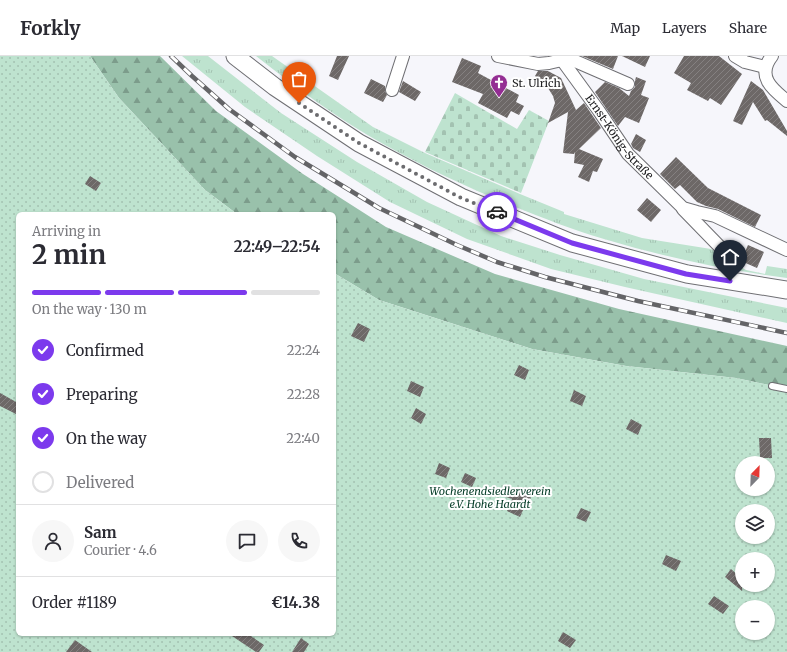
<!DOCTYPE html>
<meta charset="utf-8">
<style>
body{margin:0;font-family:Merriweather,serif;background:#f7f7f7;color:#2b2b33;height:100vh;display:flex;flex-direction:column;font-size:15px;white-space:nowrap}
*{box-sizing:border-box;margin:0}
p{font-size:13px;color:#7c7c81}
.icon{flex:none;width:22px;height:22px;fill:none;stroke:currentColor;stroke-width:2;stroke-linecap:round;stroke-linejoin:round}
.map{position:relative;flex:1;overflow:hidden}
.panel{position:absolute;left:16px;top:156px;width:320px;height:424px;display:flex;flex-direction:column;background:#fff;border-radius:6px;box-shadow:0 1px 3px #0004}
.panel>*{flex:none}
.needle{width:26px;rotate:23deg}
.controls{position:absolute;left:735px;top:400px;display:grid;gap:8px}
.controls a{display:grid;place-items:center;width:40px;height:40px;border-radius:50%;background:#fff;box-shadow:0 1px 3px #0004;font-size:20px}
.pin{position:absolute;display:grid;place-items:center;width:34px;height:34px;color:#fff;margin:-41px -17px;border-radius:50% 50% 50% 0;rotate:-45deg;box-shadow:0 0 4px #0007}
.pin .icon{rotate:45deg}
.courier{position:absolute;display:grid;place-items:center;width:40px;height:40px;margin:-20px;border:3px solid #7c3aed;border-radius:50%;background:#fff;color:#222;box-shadow:0 1px 5px #0007}
.head em{font-style:normal;font-weight:700}
.head div{display:flex;flex-direction:column-reverse}
.head{display:flex;align-items:center;justify-content:space-between;height:68px;padding:0 16px}
h1{font-size:26px;font-weight:700;line-height:30px}
.bar{display:grid;grid-template-columns:repeat(4,1fr);gap:6px 4px;align-content:center;height:48px;padding:0 16px}
.bar i{height:5px;border-radius:3px;background:#e1e1e2}
.bar .on{background:#7c3aed}
.bar p{grid-column:span 4}
.line{display:flex;align-items:center;gap:10px;padding:0 16px;border-top:1px solid #e1e1e2}
.line div{flex:1}
.round{display:grid;place-items:center;flex:none;width:42px;height:42px;border-radius:21px;background:#f7f7f7}
ol{padding:0 16px;list-style:none}
li{display:flex;align-items:center;gap:12px;height:44px}
li p{margin-inline-start:auto}
li .icon{padding:4px;border-radius:50%;background:#7c3aed;color:#fff;stroke-width:4}
li:last-child{color:#7c7c81}
li i{width:22px;height:22px;border:2px solid #e1e1e2;border-radius:50%}
header{display:flex;align-items:center;gap:24px;box-sizing:border-box;height:56px;padding:0 20px;background:#fff;border-bottom:1px solid #e1e1e2}
header strong{font-size:19px}
nav{display:flex;gap:22px;margin-inline-start:auto;font-size:14px}
.map>svg:first-child{display:block}
</style>
<header>
<strong>Forkly</strong>
<nav><a>Map</a><a>Layers</a><a>Share</a></nav>
</header>
<div class="map">
<svg width="787" height="596" viewBox="0 0 787 596">
<defs>
<pattern id="grass-tufts" width="24" height="20" patternUnits="userSpaceOnUse"><rect width="24" height="20" fill="#bee3cf"/><path d="M3 7l-1-3M5 7V3M7 7l1-3M15 17l-1-3M17 17v-4M19 17l1-3" fill="none" stroke="#a3c2b1"/></pattern>
<pattern id="forest-firs" width="22" height="20" patternUnits="userSpaceOnUse"><rect width="22" height="20" fill="#99c1ab"/><path d="M5 1l3.5 6h-7zM16 11l3.5 6h-7z" fill="#7c9c8b"/></pattern>
<pattern id="cemetery-stones" width="16" height="16" patternUnits="userSpaceOnUse"><rect width="16" height="16" fill="#bee3cf"/><path d="M2 7V4a2 2 0 0 1 4 0v3zM10 15v-3a2 2 0 0 1 4 0v3z" fill="#a3c2b1"/></pattern>
<pattern id="garden-dots" width="8" height="8" patternUnits="userSpaceOnUse"><rect width="8" height="8" fill="#bee3cf"/><path d="M2 2h.1M6 6h.1" fill="none" stroke="#a3c2b1" stroke-width="1.8" stroke-linecap="round"/></pattern>
<pattern id="building-hatch" width="6" height="6" patternUnits="userSpaceOnUse"><rect width="6" height="6" fill="#6d6867"/><path d="M-1 1l2-2M0 6l6-6M5 7l2-2" fill="none" stroke="#858181"/></pattern>
</defs>
<rect width="100%" height="100%" fill="#f6f6fb"/>
<path fill="url(#grass-tufts)" d="M182,0H208L281,57L357,106L427,146L501,180L560,199L644,223L787,252V267L625,231L551,213L467,183L390,146L317,100L245,51Z
M256,0H272L373,71L425,97L520,138L564,156V158L642,182L711,193L746,214L765,218L767,210L787,213V222C725,214 664,201 604,183C573,174 543,162 513,150C469,132 426,112 385,89C339,64 297,32 256,0Z"/>
<path fill="url(#forest-firs)" d="M90,0H160L216,55L303,118L386,171L495,218L619,253L787,290V333L736,322L626,310L532,293L379,244L334,217V158H237L205,134L119,42Z"/>
<path fill="url(#cemetery-stones)" d="M455,37L517,73L529,54L549,65L521,137L425,96Z"/>
<path fill="url(#garden-dots)" fill-rule="evenodd" d="M0,0H90L119,42L205,134L237,158H18V578H334V217L379,244L532,293L626,310L736,322L787,333V596H0ZM742,407H768V433H742ZM742,455H768V481H742ZM742,503H768V529H742ZM742,551H768V577H742Z"/>
<path fill="url(#building-hatch)" d="M337,0H349L338,24L329,20Z
M582,0H618L613,13Z
M622,0H650L645,11Z
M684,0H719L742,18L721,49L710,42L708,45L687,34L691,27L674,17Z
M462,2L481,10L478,17L519,39L516,46L524,50L519,59L511,55L507,62L478,47L483,38L452,26Z
M538,15H548L561,22L576,54L584,47L601,72L579,93L603,103L597,116L593,115L589,126L578,121L584,109L574,107L575,96L574,98L563,97L568,56L548,67L555,47L553,40L548,32L535,20Z
M636,21L646,25L641,39L649,42L639,67L625,61L618,70L595,36L605,26L619,32L629,40L631,35L635,31V25Z
M371,23L385,30V35L387,39L383,46L364,37Z
M403,25L421,36L415,45L399,36Z
M751,25L763,34L787,75V80L767,64L765,65L753,46L742,69L733,65Z
M636,78L646,84L640,96L633,92L631,88Z
M676,101L708,132L761,159L755,171L718,153L706,150L697,146L680,129L675,133L660,118Z
M90,120L101,127L96,135L85,128Z
M647,142L661,154L651,166L637,154Z
M748,189L764,196L757,212L741,205Z
M358,267L370,273L364,286L351,280Z
M519,309L529,314L525,324L514,319Z
M411,325L424,331L420,341L407,335Z
M574,334L586,340L582,350L570,345Z
M0,337L18,347V359L0,350Z
M416,352L426,358L421,368L411,362Z
M631,363L642,369L638,379L626,373Z
M759,382H771L772,402H760Z
M439,407L450,412L446,422L435,418Z
M465,417L476,422L472,431L461,426Z
M510,432L531,441L526,453L524,452L520,461L507,455L512,443L506,441Z
M581,452L591,456L586,466L576,462Z
M666,499L681,505L676,515L662,508Z
M731,513L742,523V535L725,521Z
M714,540L729,550L723,558L708,548Z
M563,576L576,584L570,592L558,585Z
M229,578H248L264,589L259,596H256Z
M301,582L309,588L304,596H292Z
M75,584L92,596H66Z"/>
<g fill="none" stroke-linecap="round" stroke-linejoin="round">
<defs>
<path id="service" d="M772,330L787,333"/>
<g id="minor">
<path d="M498,0L538,8L549,7L562,4L575,5L628,28"/>
<path id="s1" d="M559,0L599,55L628,98L683,152L697,156L715,160L787,194"/>
<path d="M735,0L745,6L765,11"/>
<path d="M772,0C756,20 772,33 787,45"/>
<path d="M392,34L403,0"/>
<path d="M683,153L720,191"/>
</g>
<path id="secondary" d="M235,0L275,31L359,87L461,141L572,187L687,218L787,234"/>
</defs>
<use href="#service" stroke="#6f6f73" stroke-width="8"/>
<use href="#minor" stroke="#6f6f73" stroke-width="14"/>
<use href="#secondary" stroke="#6f6f73" stroke-width="19"/>
<use href="#service" stroke="#fff" stroke-width="6"/>
<use href="#minor" stroke="#fff" stroke-width="12"/>
<use href="#secondary" stroke="#fff" stroke-width="17"/>
<defs>
<path id="rail" d="M171,0L192,20L229,53L295,101L379,152L457,189L497,206L545,221L638,245L787,277"/>
</defs>
<use href="#rail" stroke="#646467" stroke-width="4.5"/>
<use href="#rail" stroke="#fff" stroke-width="3" stroke-dasharray="9" stroke-linecap="butt"/>
</g>
<g fill="none" stroke-linecap="round" stroke-linejoin="round">
<path stroke="#6c6c6f" stroke-width="4" stroke-dasharray="0 7.2" d="M299,47L359,87L461,142L497,156"/>
<path stroke="#7c3aed" stroke-width="5" d="M497,156L572,187L686,218L730,225"/>
</g>
<defs>
<symbol id="church-pin" viewBox="-11 -11 22 30"><path d="M0 17L-7.5 6A9.5 9.5 0 1 1 7.5 6Z" fill="#932d93" stroke="#fff"/><path d="M-1.2-6h2.4v3.5h3.3v2.4h-3.3V6h-2.4V-.1h-3.3v-2.4h3.3Z" fill="#fff"/></symbol>
</defs>
<g fill-rule="evenodd">
<use href="#church-pin" x="489" y="17" width="20" height="27"/>
</g>
<g text-anchor="middle" stroke-width="4" stroke-linejoin="round" paint-order="stroke">
<g font-size="11" fill="#212123" stroke="#fff" text-anchor="start">
<text x="512" y="31">St. Ulrich</text>
</g>
<g font-size="11" fill="#212123" stroke="#fff">
<text dy="4" stroke="none"><textPath href="#s1" startOffset="101">Ernst-König-Straße</textPath></text>
</g>
<g font-size="11" font-style="italic" fill="#063d28" stroke="#fff">
<text x="490" y="439">Wochenendsiedlerverein<tspan x="490" dy="13">e.V. Hohe Haardt</tspan></text>
</g>
</g>
</svg>
<div class="controls">
<a><svg class="needle" viewBox="-14 -14 28 28"><path d="M0-13l5 13h-10z" fill="#e53935"/><path d="M0 13l5-13h-10z" fill="#7c7c81"/></svg></a>
<a><svg class="icon" aria-label="layers" viewBox="0 0 24 24"><path d="M12 4l9 5-9 5-9-5zM3 14l9 5 9-5"/></svg></a>
<a>+</a>
<a>−</a>
</div>
<div class="pin" style="left:299px;top:47px;background:#ea580c"><svg class="icon" aria-label="bag" viewBox="0 0 24 24"><path d="M5 8h14l-1 12H6zM9 8a3 3 0 0 1 6 0"/></svg></div>
<div class="pin" style="left:730px;top:225px;background:#1f2937"><svg class="icon" aria-label="home" viewBox="0 0 24 24"><path d="M3 11l9-7 9 7M6 9v11h12V9"/></svg></div>
<div class="courier" style="left:497px;top:156px"><svg class="icon" aria-label="car" viewBox="0 0 24 24"><path d="M5 17H2v-5l4-1 3-4h7l3 4 3 1v5h-3M9 17h6M6 11h13"/><circle cx="7" cy="17" r="2"/><circle cx="17" cy="17" r="2"/></svg></div>
<section class="panel">
<div class="head"><div><h1>2 min</h1><p>Arriving in</p></div><em>22:49–22:54</em></div>
<div class="bar"><i class="on"></i><i class="on"></i><i class="on"></i><i></i><p>On the way · 130 m</p></div>
<ol>
<li><svg class="icon" aria-label="check" viewBox="0 0 24 24"><path d="M5 12l5 5 9-10"/></svg>Confirmed<p>22:24</p></li>
<li><svg class="icon" aria-label="check" viewBox="0 0 24 24"><path d="M5 12l5 5 9-10"/></svg>Preparing<p>22:28</p></li>
<li><svg class="icon" aria-label="check" viewBox="0 0 24 24"><path d="M5 12l5 5 9-10"/></svg>On the way<p>22:40</p></li>
<li><i></i>Delivered</li>
</ol>
<div class="line" style="height:72px"><a class="round"><svg class="icon" aria-label="person" viewBox="0 0 24 24"><circle cx="12" cy="8" r="4"/><path d="M4 21q1-7 8-7t8 7"/></svg></a><div><b>Sam</b><p>Courier · 4.6</p></div><a class="round"><svg class="icon" aria-label="chat" viewBox="0 0 24 24"><path d="M4 5h16v11H9l-5 4z"/></svg></a><a class="round"><svg class="icon" aria-label="phone" viewBox="0 0 24 24"><path d="M5 4h4l2 5-3 2q2 4 5 5l2-3 5 2v4C11 20 4 13 5 4z"/></svg></a></div>
<div class="line" style="height:52px"><div>Order #1189</div><b>€14.38</b></div>
</section>
</div>
